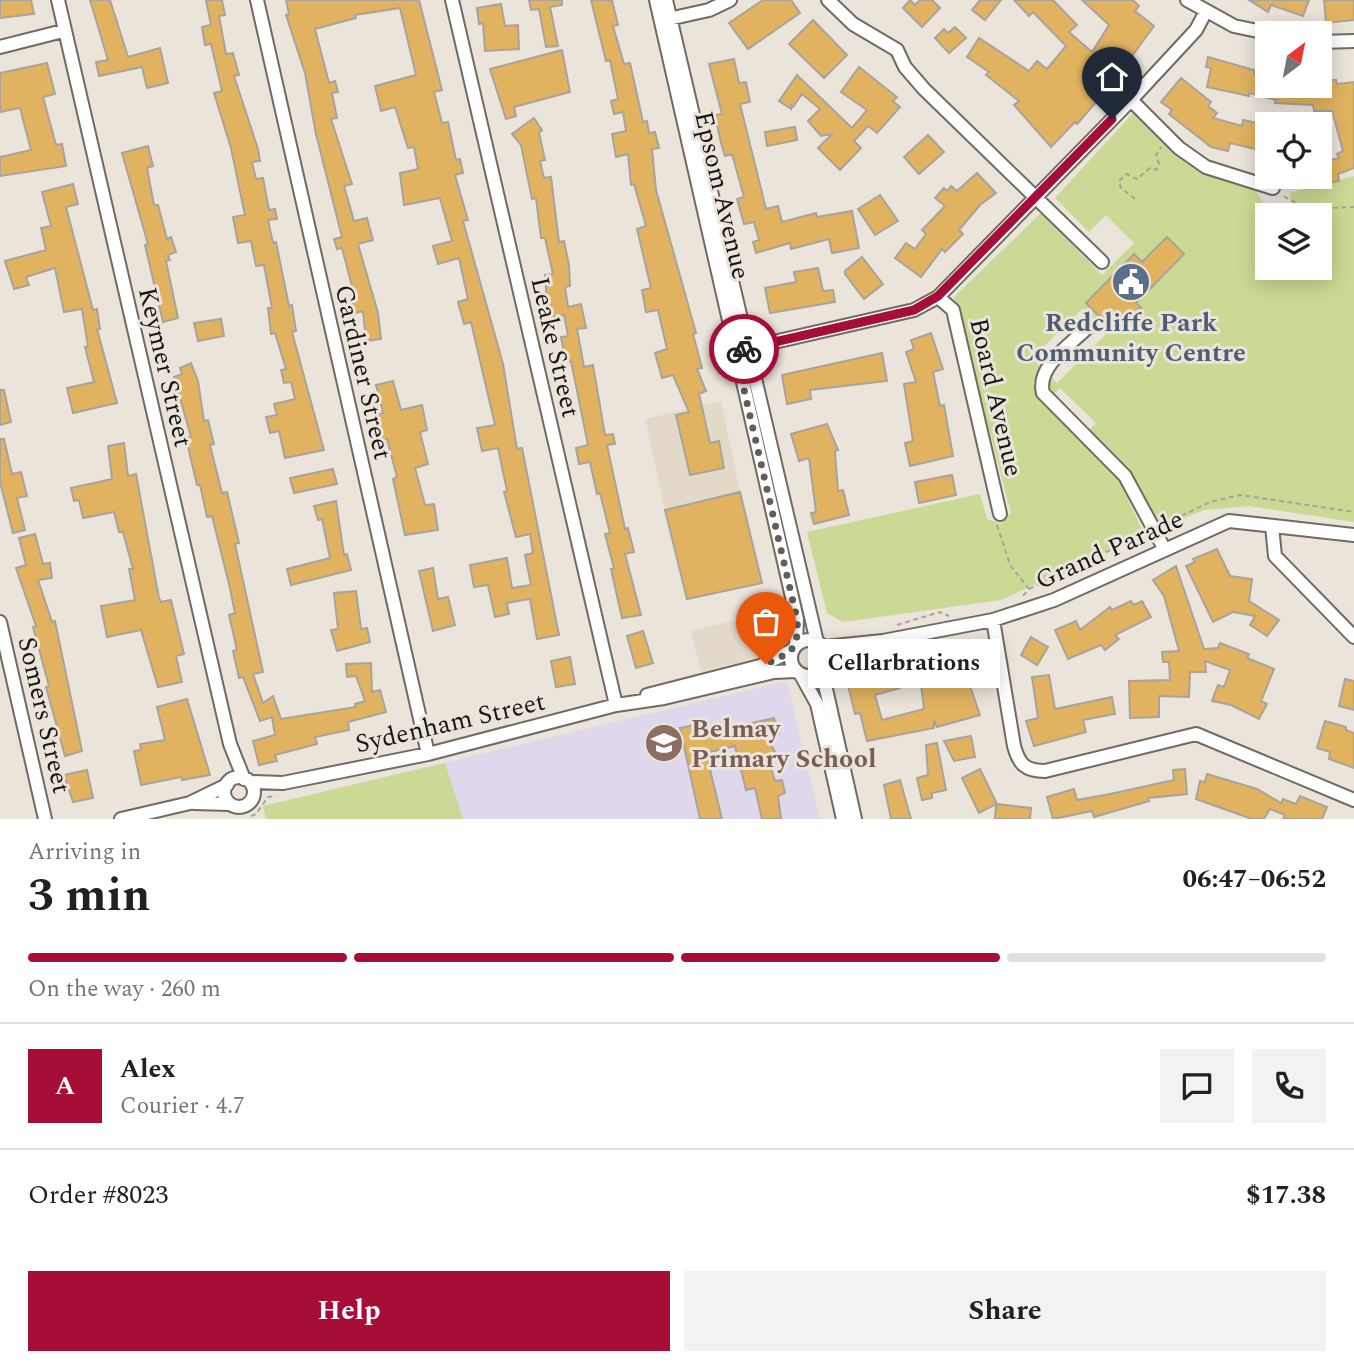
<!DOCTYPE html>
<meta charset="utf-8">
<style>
body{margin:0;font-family:Spectral,serif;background:#f2f2f2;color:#202124;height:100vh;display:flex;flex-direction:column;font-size:26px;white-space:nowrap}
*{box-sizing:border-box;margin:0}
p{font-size:23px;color:#757577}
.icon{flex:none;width:38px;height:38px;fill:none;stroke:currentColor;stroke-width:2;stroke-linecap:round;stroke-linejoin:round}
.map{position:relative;height:819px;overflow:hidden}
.panel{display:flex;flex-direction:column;background:#fff;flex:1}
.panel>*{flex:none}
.needle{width:46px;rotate:32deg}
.buttons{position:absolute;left:1255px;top:21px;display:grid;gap:14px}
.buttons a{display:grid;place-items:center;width:77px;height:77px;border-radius:0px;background:#fff;box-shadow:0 4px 18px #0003;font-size:35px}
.pin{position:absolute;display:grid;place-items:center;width:60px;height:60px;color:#fff;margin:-72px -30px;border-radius:50% 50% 50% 0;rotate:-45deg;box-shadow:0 0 7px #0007}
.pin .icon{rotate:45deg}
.courier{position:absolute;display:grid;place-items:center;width:70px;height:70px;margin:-35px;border:5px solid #a60d37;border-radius:50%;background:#fff;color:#222;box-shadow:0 2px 9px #0007}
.bubble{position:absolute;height:49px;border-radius:0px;background:#fff;box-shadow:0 4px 18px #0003;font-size:23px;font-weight:700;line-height:49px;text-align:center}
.overview em{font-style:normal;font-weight:700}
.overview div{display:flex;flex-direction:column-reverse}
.overview{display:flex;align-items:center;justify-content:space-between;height:119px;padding:0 28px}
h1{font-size:46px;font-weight:700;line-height:52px}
.bar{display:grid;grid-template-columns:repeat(4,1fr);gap:10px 7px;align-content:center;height:84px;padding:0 28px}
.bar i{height:9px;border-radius:5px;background:#e0e0e0}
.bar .current{background:#a60d37}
.bar p{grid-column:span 4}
.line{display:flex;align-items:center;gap:18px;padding:0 28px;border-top:2px solid #e0e0e0}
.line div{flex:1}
.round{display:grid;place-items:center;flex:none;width:74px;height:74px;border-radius:0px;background:#f2f2f2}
.button{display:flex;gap:14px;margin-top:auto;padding:14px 28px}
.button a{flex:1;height:80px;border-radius:0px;background:#a60d37;color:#fff;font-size:28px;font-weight:700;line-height:80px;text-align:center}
.button a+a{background:#f2f2f2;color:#202124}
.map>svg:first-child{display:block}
</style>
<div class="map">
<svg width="1354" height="819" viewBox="0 0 1354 819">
<rect width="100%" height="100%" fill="#eae4da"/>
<path fill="#e3d9c8" d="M721,401L740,492L665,510L645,419Z
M772,612L779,636L770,654L701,672L691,631Z"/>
<path fill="#dfd7ec" d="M787,681L820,819H266L263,806Z"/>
<path fill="#cad993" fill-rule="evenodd" d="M1133,113L1172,152L1214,176L1253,187L1267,208L1283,210L1291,202L1290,193L1354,176V522L1249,506L1204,510L1158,529L1132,474L1089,430L1096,423L1060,388L1052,396L1045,384L1048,375L1057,383L1107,333L1083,308L1032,358L1042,369L1033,383L1038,397L1116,474L1144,534L1001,600L843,622L827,613L807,532L980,494L987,519L1001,524L1011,513L954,297L1041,213L1102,275L1134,243L1106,215L1089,232L1055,198ZM1267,215H1320V268H1267Z
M445,763L463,819H266L263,806Z"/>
<path fill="#e1b360" stroke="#a9a39a" stroke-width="2" fill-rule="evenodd" d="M0,0H31L34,14L0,18Z
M90,0H110L128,57L160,48L168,83L147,88L142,67L99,76L96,62L108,60Z
M206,0H222L225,15L219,16L226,54L233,53L239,75L234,76L258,149L260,161L252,162L256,179L263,178L269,210L275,209L277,219L268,220L273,243L276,242L289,306L292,305L296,331L292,332L324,450L285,458L279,431L270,433L266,417L277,415L274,404L295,399L291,382L284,383L281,370L286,369L275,333L271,334L268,308H272L264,265L256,266L251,241L238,243L233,217L245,215L231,148L214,93L222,91L211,44L205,45L202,27L211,25Z
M286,0H419L442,90L434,92L442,123L448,122L456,160L460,159L463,173L455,175L468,220L463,221L503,364L517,449L522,448L559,635L537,639L530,599L507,603L509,614L495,617L488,585L474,587L470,565L507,558L512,588L531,585L525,555L533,553L530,534L516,537L504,492L507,491L498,448L482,451L477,428L495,425L471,322L464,324L458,302L468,299L459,258L438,264L433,246L452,241L440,198L404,205L400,173L418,169L414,147L408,148L395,107L381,111L375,86L416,75L400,8L355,15L356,18L315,29L329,83L335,81L338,92L332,93L337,118L331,119L352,184L344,186L354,221L367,218L373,240L358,244L378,313L381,339L366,341L363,311L355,313L351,295L354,294L342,248L337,249L334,239L342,237L316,134L305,73L286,15L289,14Z
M529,0H562V5L550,7L558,46L546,47L539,9L531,10Z
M591,0H612L618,25L613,26L624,64L630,63L643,122L647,121L649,133L655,132L659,148L652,149L656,190L696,333L693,334L702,368L697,369L706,391L699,394L710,443L719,441L724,468L690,475L676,415L689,412L673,375L662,378L655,353L667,349L658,310L646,312L642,290L651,288L637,229L646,226L634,184L631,185L628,154L616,157L612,134L626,131L623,112L614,114L611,101L618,99L610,60L606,61Z
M763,0H791L800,13L748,49L729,23Z
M910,0L915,5L920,0H932L940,8L922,27L903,8Z
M980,0H1001L985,20L972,10Z
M1014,0H1053L1077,25L1069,32L1092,52L1109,25L1082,0H1133L1139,6L1135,11L1154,26L1113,82L1103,73L1088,91L1098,100L1077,124L1075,122L1051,147L1014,105L1019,101L986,75L989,72L967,57L979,38L1029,71L1037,61L1047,69L1066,46L1033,12L1029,16Z
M1249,0H1309L1303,16L1271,5L1268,12Z
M1324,0H1354V20L1326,23Z
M501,4L505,26L518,25L519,49L485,51L483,23L479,24L477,8Z
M813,20L847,55L824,78L789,44Z
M955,27L966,38L949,53L935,38L944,29L948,33Z
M562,50L570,92L514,107L516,116L506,119L490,69Z
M1208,57L1254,70V74L1267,77V86H1320V80H1336L1337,84L1354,82V168L1338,174L1339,181L1309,186L1307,177H1320V162L1339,158L1337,154L1343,151L1332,111H1314L1313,105L1275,103L1276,100L1249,93V96L1207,87L1211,68L1206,67Z
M734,59L739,83L746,82L750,102L740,104L766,209L778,206L782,222L816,213L817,217L852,211L859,248L832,253L829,239L791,249L790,243L756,253L753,242L759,240L754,222L744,224L737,199L744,197L732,154L725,156L721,143L715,115L722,114L709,64Z
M47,63L55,94L43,97L56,145L62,144L66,166L0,176V157L31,150L20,108L0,112V73Z
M859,67L897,97L893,101L900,107L877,133L868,126L854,141L861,148L840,170L818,148L832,134L821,136L808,121L820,109L802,94L793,107L791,105V109L779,101L797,75L852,128L867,110L841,92Z
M1181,78L1211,102L1208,106L1217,113L1213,118L1242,126L1243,120L1267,125V152L1230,143L1228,151L1211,147L1169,114L1172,110L1161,102Z
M534,118L542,130L539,133L545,160L540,161L544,178L551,177L559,242L564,241L569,265L570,286L565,287L568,307L581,304L586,328L577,329L584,367L593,365L605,435L613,434L615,444L607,445L625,529L628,528L634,552L625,554L641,615L622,618L611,569L614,568L605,534L610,533L600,493L597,494L590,462L579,464L576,448L588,445L571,361L566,362L561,337L568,336L564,315L553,317L551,305L547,306L545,275L553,274L545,238H541L536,198L532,199L521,145L512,134Z
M795,127L797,140L767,146L765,132Z
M928,135L944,152L919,174L904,157Z
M148,146L153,166L147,168L154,205H158L167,239L171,237L176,252L168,255L170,260L166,261L178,318L163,322L145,245L148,244L122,153Z
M977,173L996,193L980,205L959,230L963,234L945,252L942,249L921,277L895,258L906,243L915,249L926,234L922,230L945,206L935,198L944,188L947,191L951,186L957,191Z
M73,184L78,204L66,207L93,310L97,309L100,329H97L117,403L73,413L67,388L94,382L85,347L88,346L82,309L64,312L55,268L26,277L29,285L14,289L5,261L46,250L41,228L51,226L42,192Z
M880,195L898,221L875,235L858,209Z
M1167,237L1184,254L1136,303L1141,308L1116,333L1086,303L1134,254L1142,262Z
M862,257L883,284L864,299L845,274V271Z
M818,268L823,291L833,290L835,302L770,313L765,288L796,282L794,272Z
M221,319L224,336L198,341L194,323Z
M931,333L943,369L933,372L940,406L944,405L953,456L910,466L905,443L913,441L904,384L916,382L906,352L914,349L911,340Z
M882,353L887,381L810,390L811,399L787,404L782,375Z
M191,363L198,381L204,421L208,420L214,444L210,445L222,493L227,492L239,543L235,544L263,672L253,674L263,703L273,696L281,719L356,707L355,704L365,701L356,676L347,677L346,664L371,663L372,692L380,690L386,712L348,722L349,730L315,737L317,744L275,755L277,761L259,765L253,741L275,735L272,717L260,721L243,677L239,678L233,651L237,650L229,615L235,613L229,584L212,516L207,517L200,485H197L186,438L191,437L174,377L182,374L180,368Z
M393,381L401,410L422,405L427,430L420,432L428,464L415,468L425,505L434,504L438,530L405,535L393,479L397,477L387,439L382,440L377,415L383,413L376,385Z
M0,390H4L11,422L0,425Z
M827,424L838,450L835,451L838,491L843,490L849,515L814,524L811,513L816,512L809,458L799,461L791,434Z
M0,439H4L12,474L21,472L27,496L17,498L25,530L13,533L0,482Z
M124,443L128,476L136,474L159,598L161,602L171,600L184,654L176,656L182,682L158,687L141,630L107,637L101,606L135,600L129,569H133L123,532H119L114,512L83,518L79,500L74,501L71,488L112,479L108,446Z
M333,469L337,484L294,493L290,478Z
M952,475L956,495L919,503L915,482Z
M740,492L762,583L687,599L665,510Z
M336,501L344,555L347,554L351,570L291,585L287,569L330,558L322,519L318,520L314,506Z
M35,534L43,564L50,563L52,578L38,580L52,622L55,621L82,751L65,756L46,687L49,686L33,627L36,626L16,568L26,565L19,538Z
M1217,549L1230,576L1252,579L1249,601L1279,620L1267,636L1250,625L1255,616L1233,612L1213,622L1186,566L1195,562L1193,559Z
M1176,566L1204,649L1218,648L1220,643L1249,654L1247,658L1274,669L1261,701L1267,704L1259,719L1231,705L1212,701L1218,685L1224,687L1230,670L1205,661L1206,672H1190L1189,697L1159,696V717L1130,718L1129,681L1170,680L1169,662H1163L1162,652L1179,651L1164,596L1153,580Z
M433,568L438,599L448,597L455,625L433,631L419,571Z
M356,591L361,629L367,628L370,642L337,651L331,630L338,629L334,593Z
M1131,601L1134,605L1142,601L1151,617L1115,635L1119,639L1105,650L1101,645L1068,659L1055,630L1076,621L1080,630L1110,607L1112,610Z
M643,631L653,663L636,668L627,636Z
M1031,637L1048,647L1037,665L1021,655Z
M935,654L937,665L960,657L980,715L937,727L934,720V728L867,741L860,713L855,714L845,673L870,666L872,674L909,664L908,659ZM920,677L924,709L882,720L875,695L900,688L898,681Z
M570,657L575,684L556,687L551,661Z
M1049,675L1055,709L1112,697L1115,714L1083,720L1086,732L1034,746L1026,721L1038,718L1032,677Z
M1345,679L1354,681V710L1339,706Z
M187,699L210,775L182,780L181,777L141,785L134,751L141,750L140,744L165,740L157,707Z
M774,718L779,734L766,737L777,755L768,759L775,781L782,780L785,793L778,796L781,819H762L755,788L746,790L735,746L706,753L722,819H700L680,728L695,725L696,731L702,730L703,734Z
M1325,721L1346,727V730L1354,733V768L1329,759L1330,752L1317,748Z
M971,736L975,757L954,761L944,741Z
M937,743L946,790L932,793V798L922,800L917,778L928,775L926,745Z
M980,769L997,804L1031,808L1030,819H995L996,804L979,813L962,778Z
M1185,769L1187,794L1148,798L1149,801L1094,817L1092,811L1053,819L1047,797L1074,789L1077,800L1110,794L1174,780L1173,770Z
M87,770L93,798L73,802L64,775Z
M1207,774L1257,789L1281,803L1283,799L1296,804L1300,796L1327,807L1322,819H1283L1285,815L1270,809L1264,819H1252L1196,799L1200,781L1205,782Z
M900,780L911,819H891L884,785Z"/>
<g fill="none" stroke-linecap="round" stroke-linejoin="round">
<defs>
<path id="minor" d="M58,0L230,744L244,779
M257,0L428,754
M452,0L616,705
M656,0L797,619L796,645
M666,0L817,642
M828,0L853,24L897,50L905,67L924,89L1102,262
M1187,0L1234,26L1267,33
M664,20L709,10L730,0
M1320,42L1354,41
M0,47L63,31
M1131,100L1179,148L1206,167L1273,188
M938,297L953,310L1000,514
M1088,327C1070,345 1036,367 1043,393L1125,476L1165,550
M739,350L914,310L938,297L1131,100L1196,30L1205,13
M1272,526L1275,556L1354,637
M993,620L1014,746C1019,764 1025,771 1045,771L1196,734L1354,800
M0,622L45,819
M791 658a18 18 0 1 1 36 0a18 18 0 1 1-36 0Z
M824,647L883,641L993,620L1054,600L1229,521L1354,535
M825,667L842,656L870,646
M822,671L855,819
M801,675L817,704L843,819
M647,695L760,666L793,650
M224 792a15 15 0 1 1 30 0a15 15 0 1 1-30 0Z
M250,782L283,783L428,754L616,705L664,698L774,672L796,671
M194,803L230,804
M121,819L190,803L227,785"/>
</defs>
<use href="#minor" stroke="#706b62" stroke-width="16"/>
<path stroke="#a8a49c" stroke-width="2" stroke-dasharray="5 3.5" stroke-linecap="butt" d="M1284,196C1302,210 1332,208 1354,207
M1135,199L1121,188L1119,181L1126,174L1137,179L1150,168L1156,170L1159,164L1156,155L1161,147
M1166,523L1210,502L1240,495L1354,512
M997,525L1010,565L1029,589L1021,598
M1029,589L1142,535
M897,625L940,612L949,616
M251,816L256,814L268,797L276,796"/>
<use href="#minor" stroke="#fff" stroke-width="12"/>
</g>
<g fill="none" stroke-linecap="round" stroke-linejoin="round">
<path stroke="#625e59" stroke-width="7" stroke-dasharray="0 12.6" d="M744,349L735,351L797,619C799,650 792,652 766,664"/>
<path stroke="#a60d37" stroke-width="9" d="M744,349L914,310L938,296L1112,119"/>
</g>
<defs>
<symbol id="civic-disc" viewBox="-11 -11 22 22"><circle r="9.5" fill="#5c6f8a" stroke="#eae4da"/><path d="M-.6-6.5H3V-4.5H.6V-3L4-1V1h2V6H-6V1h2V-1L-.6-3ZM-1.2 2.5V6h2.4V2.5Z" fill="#fff"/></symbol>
<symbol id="school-disc" viewBox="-11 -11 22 22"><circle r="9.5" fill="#8d6e63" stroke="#eae4da"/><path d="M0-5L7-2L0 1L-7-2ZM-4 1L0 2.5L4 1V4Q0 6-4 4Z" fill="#fff"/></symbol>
</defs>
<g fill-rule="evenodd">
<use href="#civic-disc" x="1109" y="260" width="44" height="44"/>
<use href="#school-disc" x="642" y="721" width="44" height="44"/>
</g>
<g text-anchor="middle" stroke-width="6" stroke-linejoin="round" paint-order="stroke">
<g font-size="26" fill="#181613" stroke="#eae4da">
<text transform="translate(723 195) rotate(77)" y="9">Epsom Avenue</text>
<text transform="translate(556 347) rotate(77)" y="9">Leake Street</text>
<text transform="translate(166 367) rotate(77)" y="9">Keymer Street</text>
<text transform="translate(364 372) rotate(77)" y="9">Gardiner Street</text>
<text transform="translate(997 397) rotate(77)" y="9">Board Avenue</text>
<text transform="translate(1109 549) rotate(-24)" y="9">Grand Parade</text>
<text transform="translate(45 715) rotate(77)" y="9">Somers Street</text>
<text transform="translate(450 722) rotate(-13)" y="9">Sydenham Street</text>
</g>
<g font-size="26" font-weight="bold" fill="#4e5e75" stroke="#eae4da">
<text x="1131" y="331">Redcliffe Park<tspan x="1131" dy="30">Community Centre</tspan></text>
</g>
<g font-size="26" font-weight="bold" fill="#785e54" stroke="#eae4da" text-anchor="start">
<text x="691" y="737">Belmay<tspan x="691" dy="30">Primary School</tspan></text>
</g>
</g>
</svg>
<div class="buttons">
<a><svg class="needle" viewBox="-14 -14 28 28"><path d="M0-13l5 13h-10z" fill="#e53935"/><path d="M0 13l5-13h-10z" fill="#757577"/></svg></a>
<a><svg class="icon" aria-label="locate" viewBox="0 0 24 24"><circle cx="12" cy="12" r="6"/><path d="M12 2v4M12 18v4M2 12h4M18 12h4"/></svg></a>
<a><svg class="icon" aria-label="layers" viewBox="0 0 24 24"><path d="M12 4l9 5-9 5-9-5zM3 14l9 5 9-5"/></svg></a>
</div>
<div class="pin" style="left:766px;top:664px;background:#ea580c"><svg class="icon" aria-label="bag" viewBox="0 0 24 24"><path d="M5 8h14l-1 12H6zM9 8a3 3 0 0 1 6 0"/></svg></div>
<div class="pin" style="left:1112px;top:119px;background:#1f2937"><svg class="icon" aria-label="home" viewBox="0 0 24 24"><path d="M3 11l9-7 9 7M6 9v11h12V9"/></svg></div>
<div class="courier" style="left:744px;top:349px"><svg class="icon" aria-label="bike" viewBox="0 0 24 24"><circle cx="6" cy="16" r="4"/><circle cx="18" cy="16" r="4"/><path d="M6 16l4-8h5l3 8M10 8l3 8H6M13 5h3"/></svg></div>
<div class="bubble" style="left:808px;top:639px;width:192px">Cellarbrations</div>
</div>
<section class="panel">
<div class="overview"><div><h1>3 min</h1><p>Arriving in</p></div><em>06:47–06:52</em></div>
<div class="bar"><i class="current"></i><i class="current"></i><i class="current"></i><i></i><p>On the way · 260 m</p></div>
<div class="line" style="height:126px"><b class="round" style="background:#a60d37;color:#fff">A</b><div><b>Alex</b><p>Courier · 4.7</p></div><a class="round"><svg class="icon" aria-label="chat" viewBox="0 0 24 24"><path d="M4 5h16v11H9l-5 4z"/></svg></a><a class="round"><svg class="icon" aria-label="phone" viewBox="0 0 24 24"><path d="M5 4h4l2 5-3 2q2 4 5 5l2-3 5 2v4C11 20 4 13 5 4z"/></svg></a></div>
<div class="line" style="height:91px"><div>Order #8023</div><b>$17.38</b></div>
<div class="button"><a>Help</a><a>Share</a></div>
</section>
